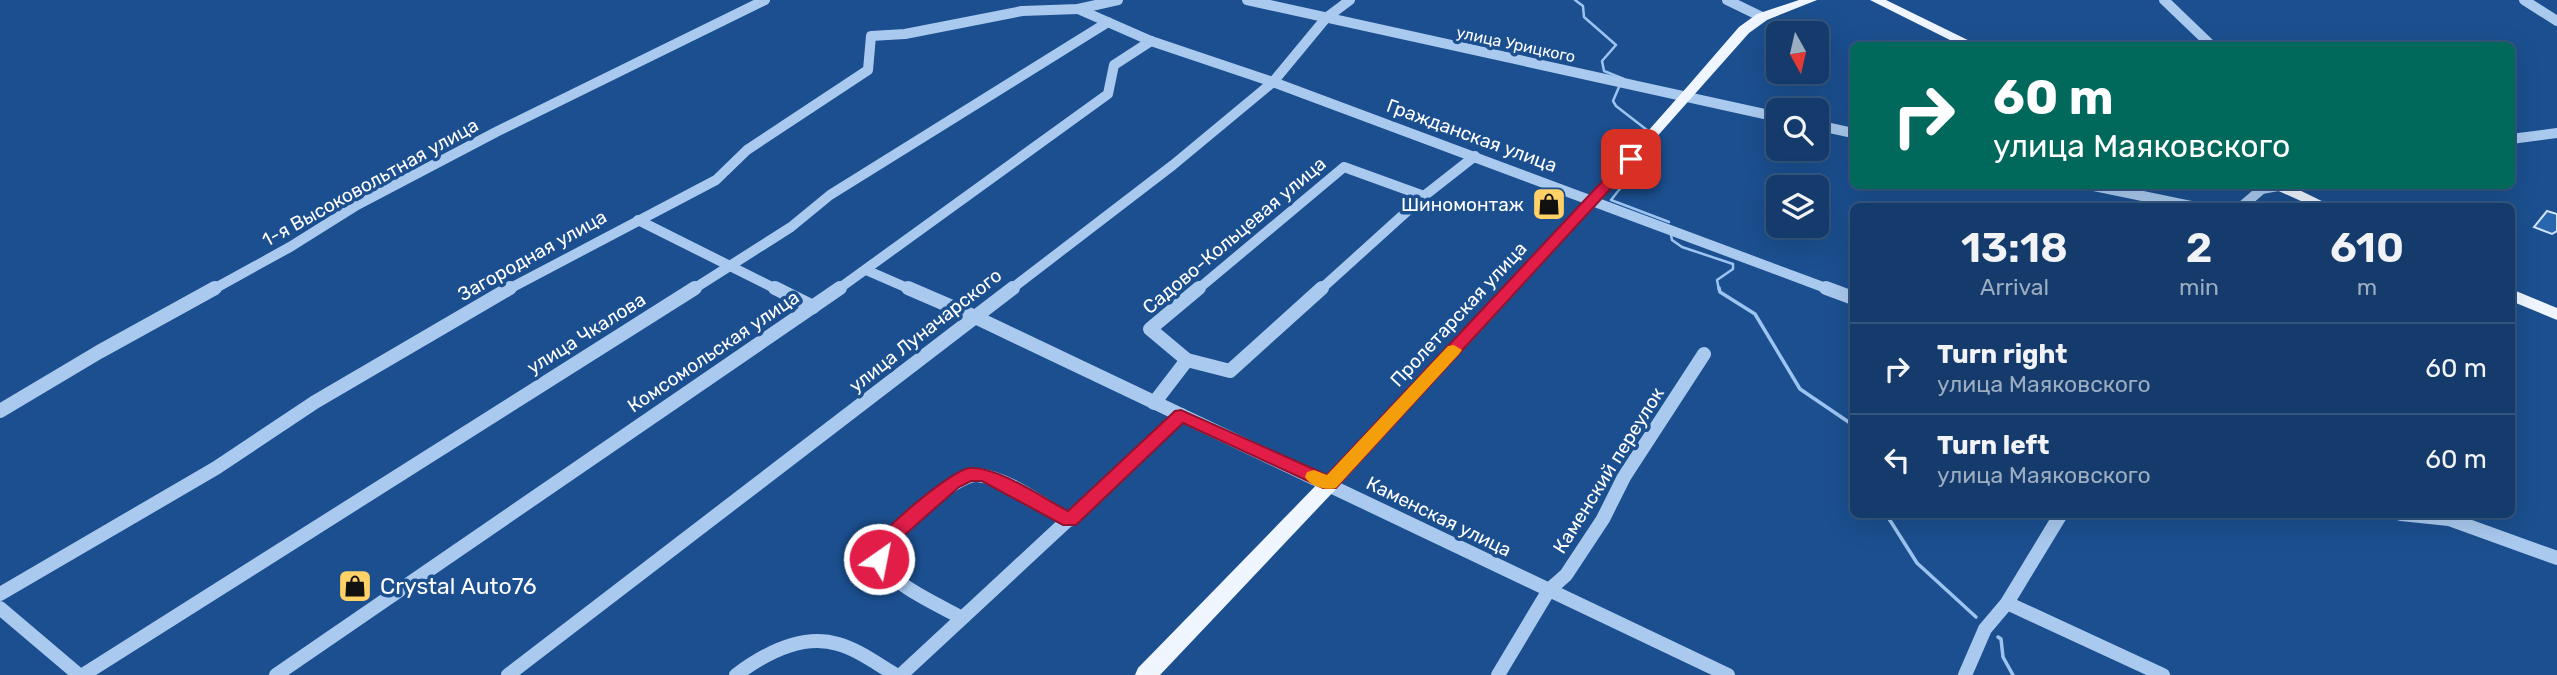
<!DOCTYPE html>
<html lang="en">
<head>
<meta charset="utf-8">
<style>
  body { margin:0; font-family:Rubik,sans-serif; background:#214673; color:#f1f3f6; height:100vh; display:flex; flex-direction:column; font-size:26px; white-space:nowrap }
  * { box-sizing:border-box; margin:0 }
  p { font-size:23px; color:#9dadc1 }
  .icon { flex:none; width:38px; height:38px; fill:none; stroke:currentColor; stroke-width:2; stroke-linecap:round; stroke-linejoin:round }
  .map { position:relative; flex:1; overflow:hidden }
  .sheet { position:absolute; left:1850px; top:203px; width:665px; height:315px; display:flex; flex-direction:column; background:#143b6b; border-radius:10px; box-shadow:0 7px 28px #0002,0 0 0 2px #33557e }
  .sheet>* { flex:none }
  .banner { position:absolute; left:1850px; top:42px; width:665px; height:147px; border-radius:10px; box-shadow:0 7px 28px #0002,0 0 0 2px #33557e; background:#00695c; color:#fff; overflow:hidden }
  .needle { width:46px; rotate:172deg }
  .buttons { position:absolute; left:1766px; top:21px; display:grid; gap:14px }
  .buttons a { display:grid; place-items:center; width:63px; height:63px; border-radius:10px; background:#143b6b; box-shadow:0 7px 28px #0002,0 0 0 2px #33557e; font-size:35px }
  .pin { position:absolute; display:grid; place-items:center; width:60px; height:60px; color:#fff; margin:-30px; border-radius:14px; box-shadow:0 4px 10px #0006 }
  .me { position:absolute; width:77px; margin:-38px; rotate:33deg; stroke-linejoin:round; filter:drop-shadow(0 0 5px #0008) }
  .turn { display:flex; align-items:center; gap:24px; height:147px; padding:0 28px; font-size:32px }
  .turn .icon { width:91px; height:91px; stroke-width:2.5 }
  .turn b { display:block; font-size:49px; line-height:60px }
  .eta { display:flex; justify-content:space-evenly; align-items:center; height:119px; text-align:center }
  .eta b { font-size:42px; font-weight:600; line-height:49px }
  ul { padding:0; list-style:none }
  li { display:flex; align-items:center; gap:21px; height:91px; padding:0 28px; border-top:2px solid #33557e }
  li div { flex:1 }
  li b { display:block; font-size:26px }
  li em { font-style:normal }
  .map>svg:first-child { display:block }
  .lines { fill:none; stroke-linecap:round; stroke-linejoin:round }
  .stream-far1 { stroke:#9cc4f0; stroke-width:2.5 }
  .stream { stroke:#9cc4f0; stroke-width:3.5 }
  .building { fill:#2a66ad; stroke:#cfe3fa; stroke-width:2 }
  .minor-far1 { stroke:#a9c9ee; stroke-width:10 }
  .minor { stroke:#a9c9ee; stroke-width:14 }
  .major { fill:#f0f6ff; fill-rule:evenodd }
  .route { fill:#e11d48; stroke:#92132f; stroke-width:2 }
  .slow { fill:#f59e0b }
  .labels { text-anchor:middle; stroke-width:7; stroke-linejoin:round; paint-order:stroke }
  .far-street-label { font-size:16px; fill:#fff; stroke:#1b4f8f }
  .street-label { font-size:19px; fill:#fff; stroke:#1b4f8f }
  .poi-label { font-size:19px; fill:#fff; stroke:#1b4f8f; text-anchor:end }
  .near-poi-label { font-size:23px; fill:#fff; stroke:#1b4f8f; text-anchor:start }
</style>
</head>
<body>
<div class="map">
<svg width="2557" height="675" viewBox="0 0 2557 675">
  <rect width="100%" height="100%" fill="#1b4f8f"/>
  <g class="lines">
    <g class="stream-far1">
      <polyline points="1575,0 1583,6 1584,17 1616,45 1602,61 1604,71 1624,79"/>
      <polyline points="1619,87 1613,101 1616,106 1647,130"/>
      <polyline points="1657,142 1611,200 1669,222"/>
      <polyline points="1671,235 1672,240 1682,247 1733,264 1733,269 1717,280 1719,290"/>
    </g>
    <g class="stream">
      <polyline points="1719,288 1720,292 1755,314 1800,389 1853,425"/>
      <polyline points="1886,514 1917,563 1976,617"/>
      <polyline points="1998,637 2001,639 2003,657 2013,675"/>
    </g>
  </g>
  <polygon class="building" points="2547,211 2557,214 2557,231 2552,234 2534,227"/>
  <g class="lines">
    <g class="minor-far1">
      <polyline points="1247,0 1778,117"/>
      <polyline points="1727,0 1762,17"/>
      <polyline points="2164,0 2212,46"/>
      <polyline points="2524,0 2557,21"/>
      <polyline points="1078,9 1151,41 1273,82 1831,290"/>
      <polyline points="1816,125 1853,133"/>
      <polyline points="2511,139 2557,133"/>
      <polyline points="2094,186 2191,206"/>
      <polyline points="1424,196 1475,156"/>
      <polyline points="2242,206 2262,189 2278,186"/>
      <polyline points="638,220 778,290"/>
      <polyline points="866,270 912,290"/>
      <polyline points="212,290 290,247 357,205 498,131 765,0"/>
      <polyline points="507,290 716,180 747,150 868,70 871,36 905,34 1022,11 1078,9 1118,0"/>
      <polyline points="692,290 791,227 830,195 1108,22"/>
      <polyline points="837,290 1108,94 1114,65 1151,41"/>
      <polyline points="1010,290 1173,165 1273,82 1326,18 1350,0"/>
      <polyline points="1197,290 1344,167 1424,196"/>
      <polyline points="1320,290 1424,196"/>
    </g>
    <g class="minor">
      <polyline points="775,288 813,307"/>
      <polyline points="908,288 973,316 1728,675"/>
      <polyline points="1199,288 1150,329 1187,360 1230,371 1322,288"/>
      <polyline points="1826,288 1853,298"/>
      <polyline points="1154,403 1187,360"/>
      <polyline points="0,411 99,352 215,288"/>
      <polyline points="2401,514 2449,519 2557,558"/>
      <polyline points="0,594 216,468 315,402 510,288"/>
      <polyline points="2007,603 2163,675"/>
      <polyline points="0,608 79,675"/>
      <path d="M962,618C941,606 887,583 880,559C874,541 957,473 977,475C1009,478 1042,505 1069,520"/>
      <polyline points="83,675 695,288"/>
      <polyline points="276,675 840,288"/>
      <polyline points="508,675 1013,288"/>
      <path d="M736,675C764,654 802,633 838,644C859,650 877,664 896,675"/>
      <polyline points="901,675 1181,415"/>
      <polyline points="1498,675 1549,590 1566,575 1603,519 1624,477 1704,354"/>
      <polyline points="1965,675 1985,629 2007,603 2061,514"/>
    </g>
    <g class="major">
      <path d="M1799,0H1817L1767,20L1749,33L1598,203L1336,489L1160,675H1135L1138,668C1342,459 1549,249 1739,27L1757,14Z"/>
      <polygon points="1870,0 1886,0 1980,46 1962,46"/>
      <polygon points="2272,186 2291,186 2332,206 2312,206 2274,189"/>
      <polygon points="2511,289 2557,308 2557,320 2511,301"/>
    </g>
  </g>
  <path class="route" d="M1631,155L1635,156V162L1336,488H1323L1183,423L1076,525H1063L982,481H971L959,487L891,547L886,564L879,566L872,564C869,559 869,555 871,549C877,533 952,469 970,468C997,466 1043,498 1068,511L1175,411L1181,410L1327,475L1626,156Z"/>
  <path class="slow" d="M1454,345L1462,350L1459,354L1336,488C1326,491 1310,486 1305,477L1307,472L1314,470L1327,475L1448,346Z"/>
  <defs>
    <g id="shop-square" transform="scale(1.75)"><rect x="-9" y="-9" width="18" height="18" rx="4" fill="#ffd166" stroke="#1b4f8f"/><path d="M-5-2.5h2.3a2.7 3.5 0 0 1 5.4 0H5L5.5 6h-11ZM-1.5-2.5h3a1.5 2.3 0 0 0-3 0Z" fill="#111"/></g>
  </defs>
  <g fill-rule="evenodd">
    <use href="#shop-square" x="1549" y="204"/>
    <use href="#shop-square" x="355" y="586"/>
  </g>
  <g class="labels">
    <g class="far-street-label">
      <text transform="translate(1516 44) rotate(12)" y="6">улица Урицкого</text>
    </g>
    <g class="street-label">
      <text transform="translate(1472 135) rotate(20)" y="7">Гражданская улица</text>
      <text transform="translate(370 182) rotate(-29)" y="7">1-я Высоковольтная улица</text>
      <text transform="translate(1234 235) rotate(-40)" y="7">Садово-Кольцевая улица</text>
      <text transform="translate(532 255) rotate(-29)" y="7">Загородная улица</text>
      <text transform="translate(1458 314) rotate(-47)" y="7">Пролетарская улица</text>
      <text transform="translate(925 330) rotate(-38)" y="7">улица Луначарского</text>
      <text transform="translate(586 333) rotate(-32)" y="7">улица Чкалова</text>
      <text transform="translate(713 351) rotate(-34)" y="7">Комсомольская улица</text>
      <text transform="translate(1608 470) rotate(-58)" y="7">Каменский переулок</text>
      <text transform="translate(1439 516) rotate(26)" y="7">Каменская улица</text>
    </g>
    <g class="poi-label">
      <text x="1524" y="211">Шиномонтаж</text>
    </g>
    <g class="near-poi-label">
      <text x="380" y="594">Crystal Auto76</text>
    </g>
  </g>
</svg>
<div class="buttons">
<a><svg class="needle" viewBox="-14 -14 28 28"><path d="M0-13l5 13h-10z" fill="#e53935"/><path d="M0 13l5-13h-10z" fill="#9dadc1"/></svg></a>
<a><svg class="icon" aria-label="search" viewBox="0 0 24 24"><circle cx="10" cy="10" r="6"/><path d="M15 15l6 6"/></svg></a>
<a><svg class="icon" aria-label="layers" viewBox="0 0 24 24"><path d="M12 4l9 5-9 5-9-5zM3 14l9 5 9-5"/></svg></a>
</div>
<div class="pin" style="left:1631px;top:159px;background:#d93025"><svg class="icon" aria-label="arrive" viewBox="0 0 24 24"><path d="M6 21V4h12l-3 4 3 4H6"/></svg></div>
<svg class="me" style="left:879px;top:559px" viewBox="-20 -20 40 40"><circle r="17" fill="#e11d48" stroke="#fff" stroke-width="3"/><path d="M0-11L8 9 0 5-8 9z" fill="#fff"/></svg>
<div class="banner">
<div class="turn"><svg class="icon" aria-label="right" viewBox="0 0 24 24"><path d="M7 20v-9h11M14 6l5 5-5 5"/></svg><div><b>60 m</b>улица Маяковского</div></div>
</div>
<section class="sheet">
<div class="eta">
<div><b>13:18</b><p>Arrival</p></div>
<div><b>2</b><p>min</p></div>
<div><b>610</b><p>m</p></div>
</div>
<ul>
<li><svg class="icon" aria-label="right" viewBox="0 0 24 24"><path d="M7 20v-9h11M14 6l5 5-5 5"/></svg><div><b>Turn right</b><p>улица Маяковского</p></div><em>60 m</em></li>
<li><svg class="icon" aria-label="left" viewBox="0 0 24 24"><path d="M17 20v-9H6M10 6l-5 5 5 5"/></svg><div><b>Turn left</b><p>улица Маяковского</p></div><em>60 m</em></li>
</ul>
</section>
</div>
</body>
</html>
